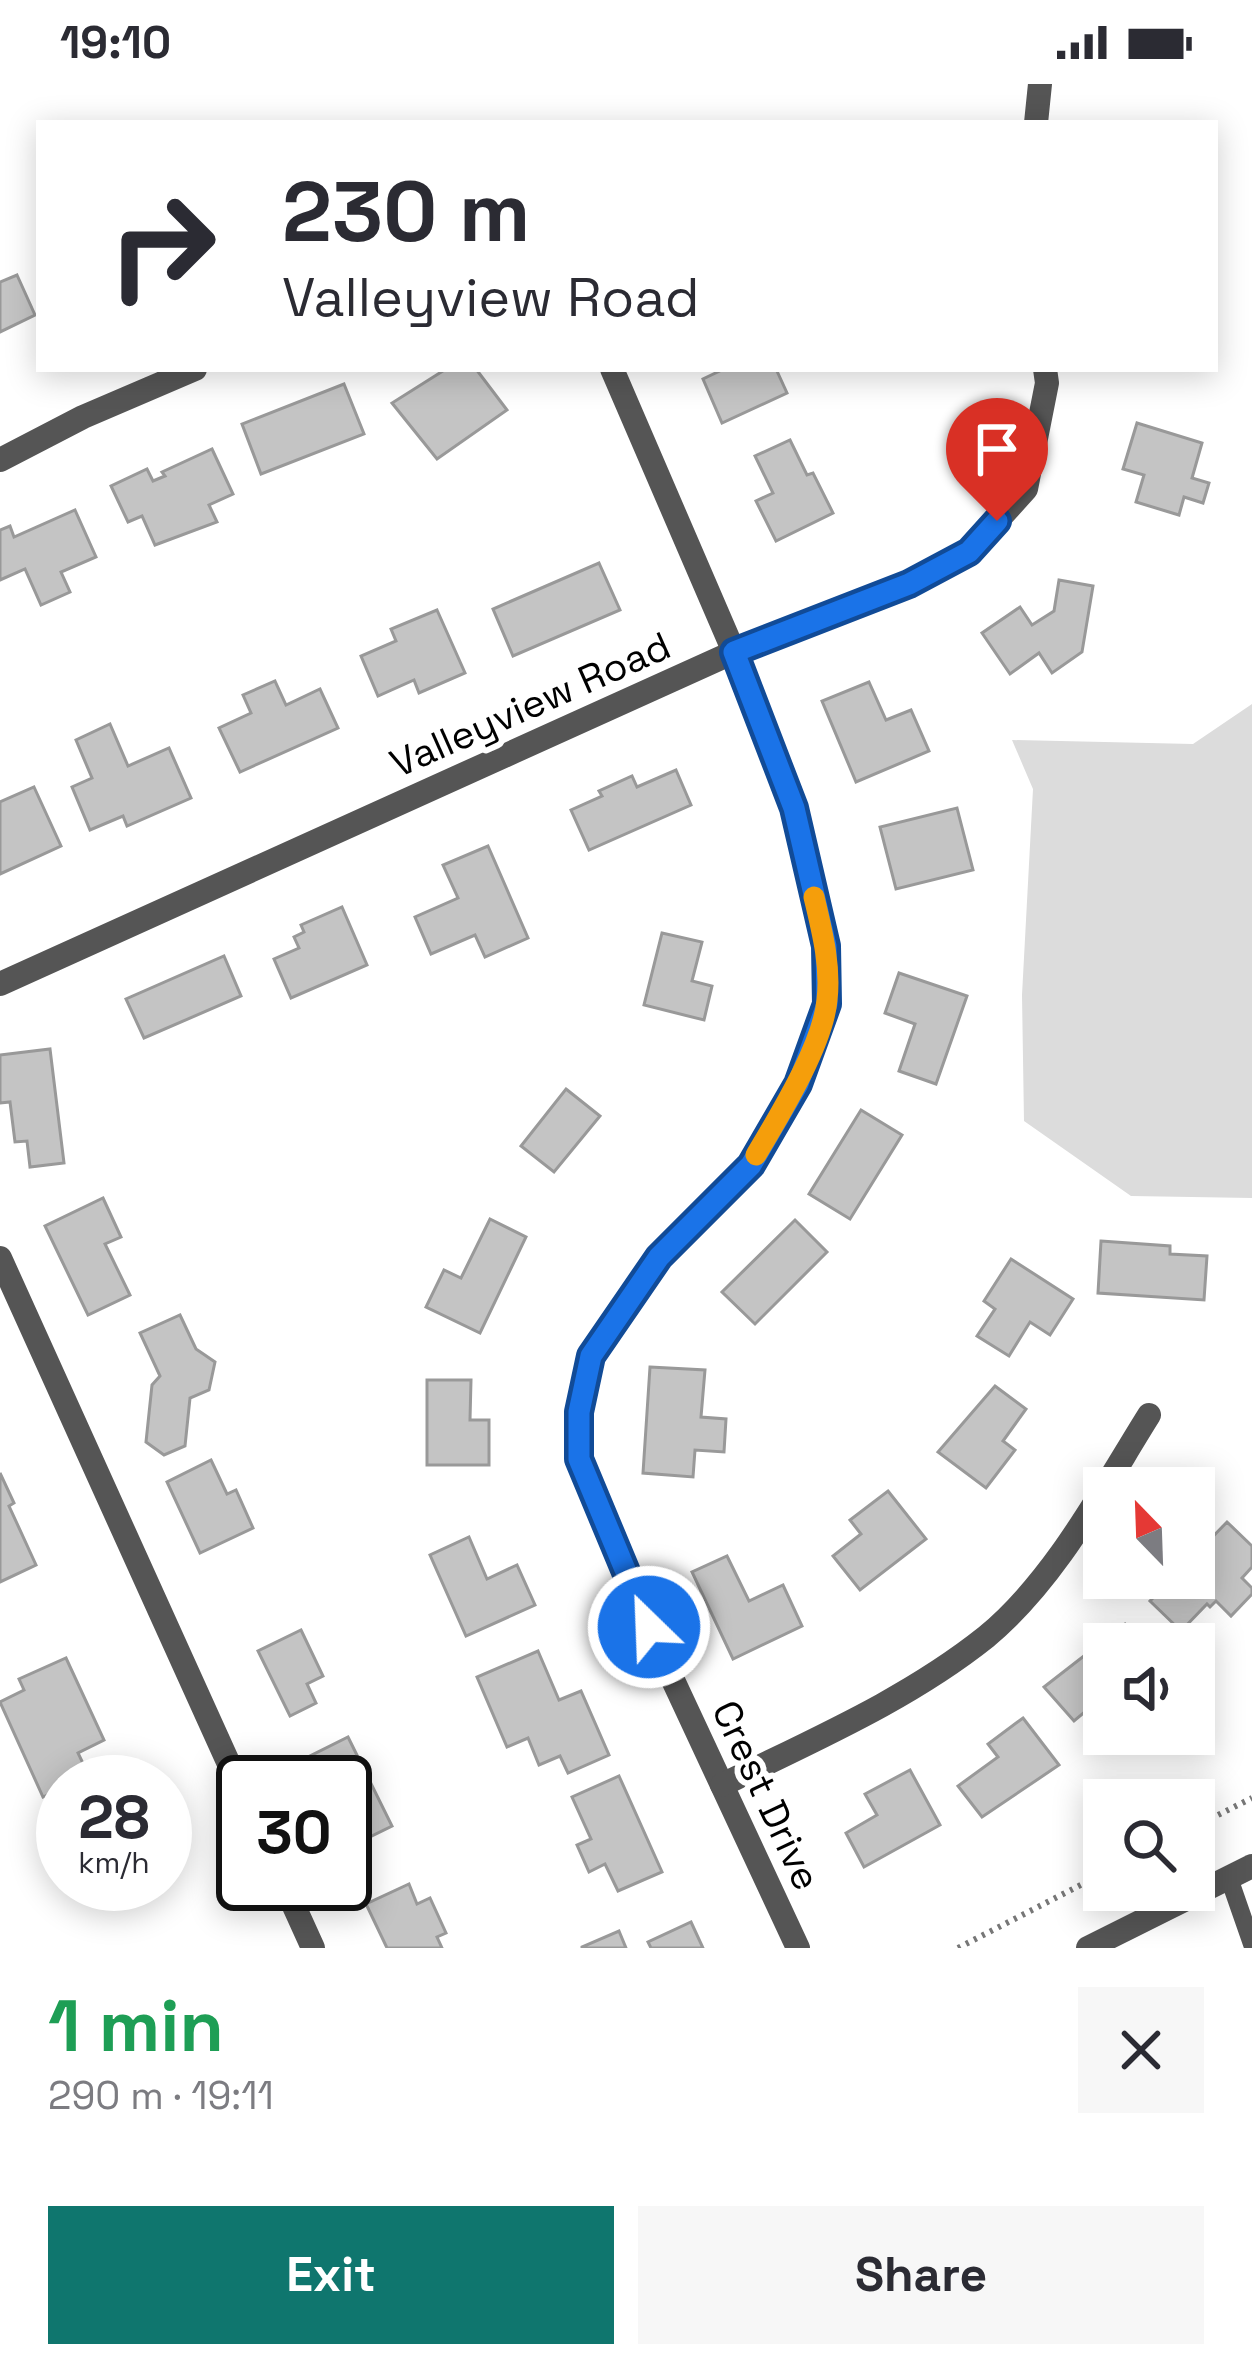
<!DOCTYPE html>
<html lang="en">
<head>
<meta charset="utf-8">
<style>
  body { margin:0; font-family:"Space Grotesk",sans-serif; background:#f7f7f7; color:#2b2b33; height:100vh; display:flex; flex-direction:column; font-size:45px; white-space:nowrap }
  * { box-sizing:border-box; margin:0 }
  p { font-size:39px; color:#7c7c81 }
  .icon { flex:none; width:66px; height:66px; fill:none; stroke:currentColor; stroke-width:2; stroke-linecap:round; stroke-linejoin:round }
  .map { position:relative; height:1864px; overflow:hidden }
  .details { display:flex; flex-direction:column; background:#fff; flex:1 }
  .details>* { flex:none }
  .guide { position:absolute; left:36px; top:36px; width:1182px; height:252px; border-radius:0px; box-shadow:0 6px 30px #0003; background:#fff; color:#2b2b33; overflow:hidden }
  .needle { width:78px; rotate:337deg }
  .tools { position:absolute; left:1083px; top:1383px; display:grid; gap:24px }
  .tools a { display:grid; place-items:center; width:132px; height:132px; border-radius:0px; background:#fff; box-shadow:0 6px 30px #0003; font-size:60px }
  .speed { position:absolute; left:36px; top:1671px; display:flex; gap:24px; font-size:60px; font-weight:700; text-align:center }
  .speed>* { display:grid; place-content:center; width:156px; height:156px; border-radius:50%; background:#fff; box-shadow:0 6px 30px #0003; line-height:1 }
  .speed small { font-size:30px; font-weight:400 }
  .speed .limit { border:6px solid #111; border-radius:18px; background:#fff; color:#111 }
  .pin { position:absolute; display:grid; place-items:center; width:102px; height:102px; color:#fff; margin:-123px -51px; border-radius:50% 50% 50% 0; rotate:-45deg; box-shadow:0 0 12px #0007 }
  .pin .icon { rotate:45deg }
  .me { position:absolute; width:132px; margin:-66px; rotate:336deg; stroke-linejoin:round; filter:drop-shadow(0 0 9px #0008) }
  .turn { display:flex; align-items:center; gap:42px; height:252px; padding:0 48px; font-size:54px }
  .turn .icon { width:156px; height:156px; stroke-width:2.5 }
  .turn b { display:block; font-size:84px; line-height:102px }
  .round { display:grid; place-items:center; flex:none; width:126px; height:126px; border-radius:0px; background:#f7f7f7 }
  .head { display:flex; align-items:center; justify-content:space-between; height:204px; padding:0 48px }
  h1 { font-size:72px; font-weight:700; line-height:90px; color:#1e9e55 }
  .action { display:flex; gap:24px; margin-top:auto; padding:24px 48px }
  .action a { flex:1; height:138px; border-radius:0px; background:#0f766e; color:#fff; font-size:48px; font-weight:700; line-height:138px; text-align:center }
  .action a+a { background:#f7f7f7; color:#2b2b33 }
  .status { display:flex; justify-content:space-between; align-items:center; height:84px; padding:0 60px; background:#fff; direction:ltr }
  .status svg { height:33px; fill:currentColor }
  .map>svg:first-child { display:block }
  .green { fill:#dcdcdc }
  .building { fill:#c4c4c4; stroke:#999; stroke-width:3 }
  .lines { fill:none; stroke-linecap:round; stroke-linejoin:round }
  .path { stroke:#777; stroke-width:6; stroke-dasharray:3 6; stroke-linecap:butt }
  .service { stroke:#555; stroke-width:18 }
  .minor { stroke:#555; stroke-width:24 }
  .tertiary { stroke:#555; stroke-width:24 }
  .route-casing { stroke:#114b97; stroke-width:30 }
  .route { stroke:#1a73e8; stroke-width:21 }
  .slow { stroke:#f59e0b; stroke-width:21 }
  .labels { text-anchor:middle; stroke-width:12; stroke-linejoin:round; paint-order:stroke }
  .street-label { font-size:39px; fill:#000; stroke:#fff }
</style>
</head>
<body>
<div class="status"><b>19:10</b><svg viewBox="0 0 49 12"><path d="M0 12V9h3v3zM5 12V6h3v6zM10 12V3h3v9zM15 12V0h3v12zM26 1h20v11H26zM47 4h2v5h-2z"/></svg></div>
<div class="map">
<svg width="1252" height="1864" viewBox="0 0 1252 1864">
  <rect width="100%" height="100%" fill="#fff"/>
  <polygon class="green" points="1252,620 1252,1114 1131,1112 1024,1037 1022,911 1033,705 1012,656 1193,660"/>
  <g class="building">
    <polygon points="17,191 35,231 0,248 0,198"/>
    <polygon points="446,285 476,285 507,326 437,375 392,319"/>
    <polygon points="724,285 776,285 787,309 722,339 703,295"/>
    <polygon points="344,300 364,350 261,390 242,340"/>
    <polygon points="1137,339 1202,359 1192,394 1209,399 1203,419 1184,413 1179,431 1136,418 1144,391 1123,385"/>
    <polygon points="790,356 807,391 813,389 833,429 776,457 756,417 773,409 755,372"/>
    <polygon points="212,365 233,410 209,421 217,438 155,461 142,432 128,438 111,402 147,385 153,397 165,392 162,388"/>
    <polygon points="75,426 96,473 61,488 70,508 41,521 25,485 0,496 0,446 10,442 14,453"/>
    <polygon points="599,479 620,526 513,572 493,525"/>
    <polygon points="1059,496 1093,502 1082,568 1052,589 1039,569 1010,590 982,549 1020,523 1032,541 1054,527"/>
    <polygon points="437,526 465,589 419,609 414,596 378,612 361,572 396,557 391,545"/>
    <polygon points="275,597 286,621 320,605 338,644 240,688 219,644 251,629 243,611"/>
    <polygon points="869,598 886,636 911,626 929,667 856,698 822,617"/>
    <polygon points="110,640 128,682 169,664 191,714 127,742 123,732 90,746 72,703 92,694 76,656"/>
    <polygon points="676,686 691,721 589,766 571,726 602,712 599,707 632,692 637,703"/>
    <polygon points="34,703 61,762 0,790 0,718"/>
    <polygon points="957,724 973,786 896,805 880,743"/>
    <polygon points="488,762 528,854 485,873 475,851 431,870 415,833 458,814 443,781"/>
    <polygon points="342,823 367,881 291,914 274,875 299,864 294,853 304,848 301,841"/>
    <polygon points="662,849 702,858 692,897 712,902 704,936 644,921"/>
    <polygon points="224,872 241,912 144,954 126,915"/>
    <polygon points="899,889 967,912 936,1000 899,987 915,940 885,929"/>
    <polygon points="50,965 64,1079 30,1083 27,1057 15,1058 10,1018 0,1019 0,971"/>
    <polygon points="566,1005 600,1032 554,1088 521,1062"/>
    <polygon points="861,1026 902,1051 850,1135 809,1110"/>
    <polygon points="103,1114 121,1153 105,1160 130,1211 88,1231 45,1142"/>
    <polygon points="490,1135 526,1153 480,1249 426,1223 444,1186 461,1194"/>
    <polygon points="795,1136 827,1168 755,1240 722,1208"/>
    <polygon points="1101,1157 1170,1162 1170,1170 1207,1172 1204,1216 1098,1209"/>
    <polygon points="1011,1175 1073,1215 1050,1251 1030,1238 1009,1272 977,1252 995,1225 984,1217"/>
    <polygon points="180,1231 196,1265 215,1278 209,1306 190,1314 185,1362 164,1371 146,1358 152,1301 160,1292 140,1249"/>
    <polygon points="650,1283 705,1286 701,1333 726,1335 724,1368 695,1366 693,1393 643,1389"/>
    <polygon points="427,1296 471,1296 470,1336 489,1336 489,1381 427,1381"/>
    <polygon points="995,1302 1026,1325 1003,1357 1015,1366 986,1404 938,1368"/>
    <polygon points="211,1376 227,1410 236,1406 253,1444 200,1469 167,1398"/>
    <polygon points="0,1389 14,1419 9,1422 36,1481 0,1498"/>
    <polygon points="888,1407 926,1455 860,1506 833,1472 861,1450 850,1436"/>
    <polygon points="1227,1438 1252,1462 1252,1483 1242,1494 1252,1504 1252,1510 1231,1532 1216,1517 1210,1523 1207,1520 1181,1547 1150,1517 1173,1494 1194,1494 1194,1472"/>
    <polygon points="469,1453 487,1495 517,1481 535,1521 466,1552 430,1471"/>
    <polygon points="727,1472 749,1517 783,1501 802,1542 733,1575 692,1488"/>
    <polygon points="1125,1540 1142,1560 1104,1560 1104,1612 1074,1637 1044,1603"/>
    <polygon points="301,1546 323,1592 307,1600 316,1619 290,1632 258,1567"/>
    <polygon points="538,1567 559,1616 581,1607 609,1671 568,1689 560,1672 539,1681 528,1654 507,1663 477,1593"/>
    <polygon points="66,1574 104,1656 78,1669 89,1692 76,1698 63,1698 63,1704 43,1713 0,1618 24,1606 19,1595"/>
    <polygon points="1023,1634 1059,1681 982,1733 958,1702 998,1673 988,1660"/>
    <polygon points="348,1653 392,1742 345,1765 345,1698 317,1698 306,1674"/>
    <polygon points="910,1686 940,1741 864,1783 846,1749 877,1731 865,1710"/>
    <polygon points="619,1692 662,1788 618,1807 605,1780 589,1788 577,1761 591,1755 572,1713"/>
    <polygon points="409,1800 417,1820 430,1814 446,1849 437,1853 442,1864 387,1864 366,1820"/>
    <polygon points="691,1838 703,1864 651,1864 648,1858"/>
    <polygon points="619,1847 626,1864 582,1864 582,1863"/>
  </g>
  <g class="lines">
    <g class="path">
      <polyline points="1194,1743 1252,1714"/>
      <polyline points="958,1864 1104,1789"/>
    </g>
    <polyline class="service" points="1229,1794 1252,1860"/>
    <g class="minor">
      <polyline points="1036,39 1040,0"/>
      <polyline points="612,285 734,568 794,724 826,862 827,919 798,999 750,1081 659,1173 591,1272 579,1328 579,1375 630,1504 798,1864"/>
      <polyline points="0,376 83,333 195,285"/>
      <polyline points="0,900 734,568 909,500 969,468 1026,405 1047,299 1045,285"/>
      <polyline points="0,1174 243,1711"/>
      <path d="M722,1701C813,1656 907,1616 986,1553C1055,1496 1102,1406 1149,1331"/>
      <polyline points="284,1800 313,1864"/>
    </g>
    <polyline class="tertiary" points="1088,1864 1252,1782"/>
  </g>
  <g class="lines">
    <g class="route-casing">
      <polyline id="route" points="649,1543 579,1375 579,1328 591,1272 659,1173 751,1081 798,1000 827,920 826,862 794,724 734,568 909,500 969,468 997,437"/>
    </g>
    <use href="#route" class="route"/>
    <path class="slow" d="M756,1071C779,1032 823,961 827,916C831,881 822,847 814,813"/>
  </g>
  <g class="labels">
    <g class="street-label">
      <text transform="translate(530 620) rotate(-24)" y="14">Valleyview Road</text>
      <text transform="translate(767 1711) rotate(65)" y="14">Crest Drive</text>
    </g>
  </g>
</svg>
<div class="tools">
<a><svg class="needle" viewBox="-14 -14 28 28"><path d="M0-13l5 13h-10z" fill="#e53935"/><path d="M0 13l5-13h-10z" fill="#7c7c81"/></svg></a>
<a><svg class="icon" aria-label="sound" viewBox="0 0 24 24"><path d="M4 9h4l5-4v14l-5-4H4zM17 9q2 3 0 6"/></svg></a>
<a><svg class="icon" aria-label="search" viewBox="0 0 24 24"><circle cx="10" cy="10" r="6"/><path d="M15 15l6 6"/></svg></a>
</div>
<div class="speed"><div>28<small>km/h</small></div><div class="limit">30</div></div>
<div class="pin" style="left:997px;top:437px;background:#d93025"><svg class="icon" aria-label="arrive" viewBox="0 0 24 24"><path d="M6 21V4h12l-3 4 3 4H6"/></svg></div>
<svg class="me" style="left:649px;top:1543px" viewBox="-20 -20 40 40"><circle r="17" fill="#1a73e8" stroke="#fff" stroke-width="3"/><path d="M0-11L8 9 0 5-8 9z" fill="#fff"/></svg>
<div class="guide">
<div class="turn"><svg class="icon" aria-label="right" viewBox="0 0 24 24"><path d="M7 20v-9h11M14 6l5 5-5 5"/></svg><div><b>230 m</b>Valleyview Road</div></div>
</div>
</div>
<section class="details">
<div class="head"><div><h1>1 min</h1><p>290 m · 19:11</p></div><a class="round"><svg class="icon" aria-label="close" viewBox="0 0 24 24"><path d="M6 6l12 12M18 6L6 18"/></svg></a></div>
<div class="action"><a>Exit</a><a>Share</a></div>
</section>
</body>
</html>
